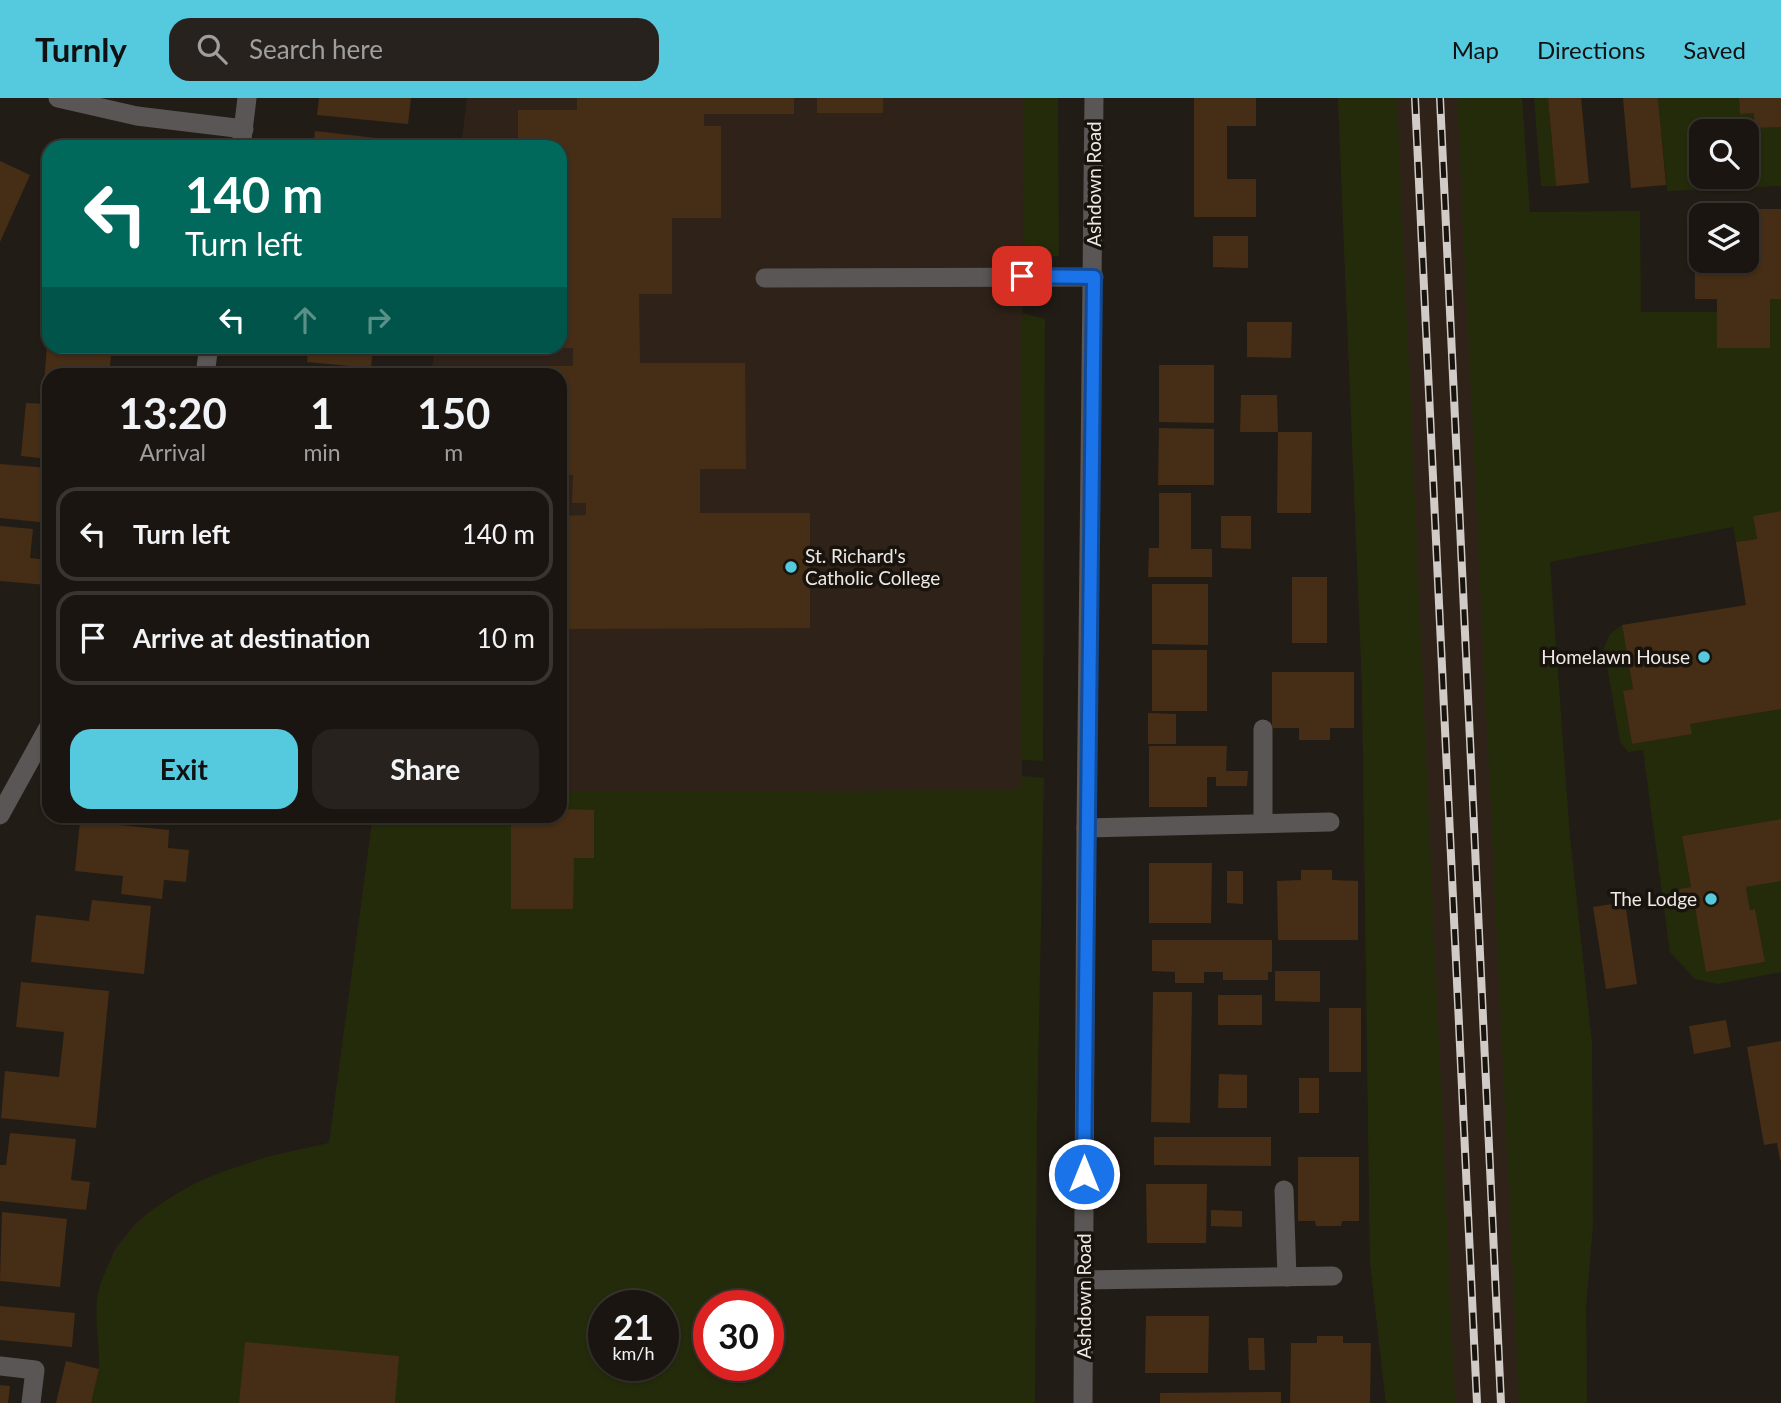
<!DOCTYPE html>
<html lang="en">
<head>
<meta charset="utf-8">
<style>
  body { margin:0; font-family:Lato,sans-serif; background:#27221e; color:#f1f3f6; height:100vh; display:flex; flex-direction:column; font-size:26px; white-space:nowrap }
  * { box-sizing:border-box; margin:0 }
  p { font-size:23px; color:#9f9f9f }
  .icon { flex:none; width:38px; height:38px; fill:none; stroke:currentColor; stroke-width:2; stroke-linecap:round; stroke-linejoin:round }
  .map { position:relative; flex:1; overflow:hidden }
  .details { position:absolute; left:42px; top:270px; width:525px; height:455px; display:flex; flex-direction:column; background:#1a1510; border-radius:21px; box-shadow:0 2px 5px #0004,0 0 0 2px #383430 }
  .details>* { flex:none }
  .top-card { position:absolute; left:42px; top:42px; width:525px; height:214px; border-radius:21px; box-shadow:0 2px 5px #0004,0 0 0 2px #383430; background:#00695c; color:#fff; overflow:hidden }
  .tools { position:absolute; left:1689px; top:21px; display:grid; gap:14px }
  .tools a { display:grid; place-items:center; width:70px; height:70px; border-radius:14px; background:#1a1510; box-shadow:0 2px 5px #0004,0 0 0 2px #383430; font-size:35px }
  .speed { position:absolute; left:588px; top:1192px; display:flex; gap:14px; font-size:35px; font-weight:700; text-align:center }
  .speed>* { display:grid; place-content:center; width:91px; height:91px; border-radius:50%; background:#1a1510; box-shadow:0 2px 5px #0004,0 0 0 2px #383430; line-height:1 }
  .speed small { font-size:18px; font-weight:400 }
  .speed .limit { border:10px solid #d22; background:#fff; color:#111 }
  .pin { position:absolute; display:grid; place-items:center; width:60px; height:60px; color:#fff; margin:-30px; border-radius:14px; box-shadow:0 4px 10px #0006 }
  .me { position:absolute; width:77px; margin:-38px; rotate:0deg; stroke-linejoin:round; filter:drop-shadow(0 0 5px #0008) }
  .turn { display:flex; align-items:center; gap:24px; height:147px; padding:0 28px; font-size:32px }
  .turn .icon { width:91px; height:91px; stroke-width:2.5 }
  .turn b { display:block; font-size:49px; line-height:60px }
  .lanes { display:flex; align-items:center; height:66px; padding:0 28px; background:#0003; justify-content:center; gap:35px; direction:ltr }
  .lanes .off { opacity:.35 }
  .eta { display:flex; justify-content:space-evenly; align-items:center; height:119px; text-align:center }
  .eta b { font-size:42px; font-weight:700; line-height:49px }
  .button { display:flex; gap:14px; margin-top:auto; padding:14px 28px }
  .button a { flex:1; height:80px; border-radius:21px; background:#55cadf; color:#111; font-size:28px; font-weight:700; line-height:80px; text-align:center }
  .button a+a { background:#27221e; color:#f1f3f6 }
  ul { padding:0; list-style:none }
  li { display:flex; align-items:center; gap:21px; height:94px; margin:0 14px 10px; padding:0 14px; border:4px solid #383430; border-radius:21px }
  li div { flex:1 }
  li b { display:block; font-size:26px }
  li em { font-style:normal }
  header { display:flex; align-items:center; gap:42px; box-sizing:border-box; height:98px; padding:0 35px; background:#55cadf; color:#111 }
  header strong { font-size:33px }
  nav { display:flex; gap:38px; margin-inline-start:auto; font-size:24px }
  .search { width:490px; height:63px; background:#27221e; display:flex; align-items:center; gap:18px; box-sizing:border-box; padding:0 24px; border-radius:21px; color:#9f9f9f; font-size:26px }
  .map>svg:first-child { display:block }
  .built { fill:#2f2319; fill-rule:evenodd }
  .green { fill:#242b0b; fill-rule:evenodd }
  .building { fill:#462d15; fill-rule:evenodd }
  .lines { fill:none; stroke-linecap:round; stroke-linejoin:round }
  .service { stroke:#5b5656; stroke-width:19 }
  .minor { stroke:#5b5656; stroke-width:19 }
  .rail-casing { stroke:#d0cbc6; stroke-width:8 }
  .rail { stroke:#19130d; stroke-width:5; stroke-dasharray:16; stroke-linecap:butt }
  .route-casing { stroke:#114b97; stroke-width:18 }
  .route { stroke:#1a73e8; stroke-width:12 }
  .poi-dot { fill:#55cadf; stroke:#19130d; stroke-width:2.5 }
  .labels { text-anchor:middle; stroke-width:7; stroke-linejoin:round; paint-order:stroke }
  .street-label { font-size:19px; fill:#eee9e5; stroke:#19130d }
  .poi-label { font-size:19px; fill:#eee9e5; stroke:#19130d; text-anchor:end }
</style>
</head>
<body>
<header>
<strong>Turnly</strong>
<div class="search"><svg class="icon" aria-label="search" viewBox="0 0 24 24"><circle cx="10" cy="10" r="6"/><path d="M15 15l6 6"/></svg>Search here</div>
<nav><a>Map</a><a>Directions</a><a>Saved</a></nav>
</header>
<div class="map">
<svg width="1781" height="1305" viewBox="0 0 1781 1305">
  <rect width="100%" height="100%" fill="#221c16"/>
  <g class="built">
    <path d="M467,0H1023L1022,692L1035,1305H91L99,1270V1190L115,1151L136,1125L153,1111L197,1084L266,1059L329,1045L373,718H560V276H431L435,249L560,248V49H461ZM604,1208H663V1267H604ZM709,1208H768V1267H709Z"/>
    <polygon points="1338,0 1522,0 1553,530 1570,740 1592,946 1593,1124 1586,1208 1587,1305 1386,1305 1370,1164 1362,587"/>
  </g>
  <g class="green">
    <polygon points="1023,0 1058,0 1059,158 1023,160"/>
    <polygon points="1338,0 1397,0 1455,1305 1386,1305 1370,1164 1362,587"/>
    <polygon points="1457,0 1522,0 1530,114 1640,113 1641,214 1717,214 1718,250 1770,250 1770,201 1781,201 1781,413 1753,418 1757,441 1736,444 1733,429 1550,464 1570,740 1592,946 1593,1124 1586,1208 1587,1305 1519,1305"/>
    <polygon points="1534,0 1548,0 1556,88 1541,88"/>
    <path d="M1658,0H1739L1740,15H1754V29H1781V88L1667,93ZM1701,33H1746V79H1701Z"/>
    <polygon points="1022,215 1045,221 1043,663 1021,662"/>
    <polygon points="1622,527 1633,591 1623,593 1632,646 1691,636 1690,626 1781,611 1781,721 1682,738 1691,789 1674,793 1677,812 1695,809 1707,874 1765,864 1755,811 1750,812 1746,789 1781,783 1781,874 1718,886 1695,881 1670,854 1643,652 1628,654 1620,643 1604,550 1610,536"/>
    <path d="M1022,678L1044,680L1037,1023L1035,1305H91C93,1293 98,1280 99,1268C100,1243 92,1213 100,1188C131,1090 241,1064 329,1045L373,718H560V694L1021,692ZM604,1208H663V1267H604ZM709,1208H768V1267H709Z"/>
  </g>
  <g class="building">
    <polygon points="319,0 411,0 408,26 317,17"/>
    <polygon points="577,0 794,0 794,16 704,16 704,28 721,28 721,120 672,120 672,196 639,196 640,265 745,265 746,371 700,371 700,415 810,415 810,530 560,531 560,418 586,417 586,405 572,405 573,377 560,377 560,276 519,276 519,268 573,268 573,250 560,250 560,49 518,49 518,12 577,12"/>
    <rect x="817" y="0" width="66" height="15"/>
    <polygon points="1194,0 1256,0 1256,28 1227,28 1227,81 1256,81 1256,119 1194,119"/>
    <polygon points="1548,0 1581,0 1589,85 1556,88"/>
    <polygon points="1623,0 1658,0 1666,87 1631,90"/>
    <polygon points="1739,0 1781,0 1781,29 1754,30 1754,15 1740,16"/>
    <polygon points="315,33 420,45 420,49 313,49"/>
    <polygon points="0,63 30,77 0,144"/>
    <path d="M1694,111H1781V201H1770V250H1717V201H1695ZM1701,117H1746V163H1701Z"/>
    <polygon points="1213,138 1248,138 1248,170 1213,169"/>
    <polygon points="1247,224 1292,224 1291,260 1247,259"/>
    <polygon points="47,248 112,248 110,268 130,270 130,276 49,276 49,297 43,296"/>
    <polygon points="309,248 373,248 371,270 307,264"/>
    <polygon points="1159,267 1214,267 1214,325 1159,324"/>
    <polygon points="1241,297 1277,297 1278,334 1240,334"/>
    <polygon points="26,305 49,306 49,361 21,358"/>
    <polygon points="1159,330 1214,331 1214,387 1158,387"/>
    <polygon points="1278,334 1312,334 1311,415 1277,415"/>
    <polygon points="0,366 49,370 49,425 0,420"/>
    <polygon points="1159,395 1191,395 1191,451 1212,451 1212,479 1148,479 1149,450 1159,450"/>
    <polygon points="1781,413 1781,611 1690,626 1692,636 1632,646 1623,593 1633,591 1622,527 1746,507 1736,444 1757,441 1753,418"/>
    <polygon points="1221,418 1251,418 1251,451 1221,450"/>
    <polygon points="0,428 33,431 30,460 49,462 47,487 0,483"/>
    <rect x="1292" y="479" width="35" height="66"/>
    <polygon points="1152,486 1208,486 1208,547 1152,546"/>
    <rect x="1152" y="552" width="55" height="61"/>
    <polygon points="1272,574 1354,574 1354,630 1330,630 1330,642 1299,642 1299,630 1272,630"/>
    <polygon points="1148,615 1176,616 1176,646 1148,646"/>
    <polygon points="1149,648 1227,648 1226,673 1248,673 1247,688 1216,688 1216,679 1207,679 1207,709 1149,709"/>
    <polygon points="560,711 594,712 594,760 574,760 573,811 511,811 511,718 560,718"/>
    <polygon points="195,718 226,718 226,722 195,719"/>
    <polygon points="1781,721 1781,783 1746,789 1750,812 1755,811 1765,864 1706,874 1695,809 1677,812 1674,792 1691,789 1682,738"/>
    <polygon points="80,723 169,732 168,750 189,752 186,784 164,782 162,801 121,796 123,778 75,773"/>
    <polygon points="1149,765 1212,765 1211,825 1149,825"/>
    <polygon points="1301,772 1332,772 1332,782 1358,783 1358,842 1278,842 1277,783 1301,782"/>
    <polygon points="1227,773 1243,773 1243,806 1227,805"/>
    <polygon points="92,802 151,808 144,876 31,864 36,817 89,823"/>
    <polygon points="1625,804 1637,886 1606,891 1593,809"/>
    <polygon points="1152,842 1272,842 1272,874 1268,874 1268,882 1223,882 1223,874 1204,874 1204,885 1175,885 1175,874 1152,873"/>
    <polygon points="1275,873 1320,873 1320,904 1275,903"/>
    <polygon points="21,884 109,893 96,1030 1,1020 5,973 59,979 64,934 16,929"/>
    <polygon points="1153,894 1192,894 1190,1025 1151,1024"/>
    <rect x="1218" y="897" width="44" height="30"/>
    <rect x="1329" y="910" width="32" height="64"/>
    <polygon points="1726,922 1731,949 1694,956 1689,928"/>
    <polygon points="1781,943 1781,1062 1780,1062 1777,1045 1764,1047 1747,949"/>
    <polygon points="1219,976 1247,977 1247,1010 1218,1010"/>
    <rect x="1299" y="980" width="20" height="35"/>
    <polygon points="10,1035 76,1041 71,1082 90,1084 86,1112 0,1103 0,1067 6,1067"/>
    <polygon points="1154,1039 1271,1039 1271,1068 1154,1067"/>
    <polygon points="1298,1059 1359,1059 1359,1123 1342,1123 1341,1128 1316,1128 1315,1123 1298,1123"/>
    <polygon points="1146,1086 1207,1086 1206,1145 1147,1145"/>
    <polygon points="1211,1112 1242,1113 1242,1129 1211,1128"/>
    <polygon points="2,1114 67,1121 60,1189 0,1183"/>
    <polygon points="0,1208 75,1215 72,1249 0,1242"/>
    <polygon points="1146,1218 1209,1218 1208,1275 1145,1275"/>
    <polygon points="1317,1238 1343,1238 1343,1245 1371,1245 1370,1305 1290,1305 1291,1245 1317,1245"/>
    <polygon points="1248,1240 1264,1240 1265,1272 1249,1272"/>
    <polygon points="245,1244 399,1258 395,1305 239,1305"/>
    <polygon points="66,1263 99,1271 91,1305 56,1305"/>
    <polygon points="0,1287 10,1288 8,1305 0,1305"/>
    <polygon points="1281,1294 1281,1305 1160,1305 1160,1295"/>
  </g>
  <g class="lines">
    <g class="service">
      <polyline points="765,180 1094,179"/>
      <polyline points="1263,631 1263,725"/>
      <polyline points="1086,730 1330,724"/>
      <polyline points="1284,1092 1287,1179"/>
      <polyline points="1084,1182 1333,1178"/>
      <polyline points="0,1268 35,1272 31,1305"/>
    </g>
    <g class="minor">
      <polyline points="58,0 137,18 244,31"/>
      <polyline points="241,49 247,0"/>
      <polyline points="205,276 209,248"/>
      <polyline points="0,717 49,628"/>
      <polyline points="1083,1305 1086,730 1094,0"/>
    </g>
    <g class="rail-casing">
      <g id="rail">
        <polyline points="1415,0 1477,1305"/>
        <polyline points="1440,0 1501,1305"/>
      </g>
    </g>
    <use href="#rail" class="rail"/>
  </g>
  <g class="lines">
    <g class="route-casing">
      <polyline id="route" points="1022,178 1094,179 1084,1076"/>
    </g>
    <use href="#route" class="route"/>
  </g>
  <g class="poi-dot">
    <circle cx="791" cy="469" r="7"/>
    <circle cx="1704" cy="559" r="7"/>
    <circle cx="1711" cy="801" r="7"/>
  </g>
  <g class="labels">
    <g class="street-label">
      <text transform="translate(1094 86) rotate(-90)" y="7">Ashdown Road</text>
      <text transform="translate(1084 1198) rotate(-90)" y="7">Ashdown Road</text>
    </g>
    <g class="poi-label">
      <text x="805" y="465" text-anchor="start">St. Richard's<tspan x="805" dy="22">Catholic College</tspan></text>
      <text x="1690" y="566">Homelawn House</text>
      <text x="1697" y="808">The Lodge</text>
    </g>
  </g>
</svg>
<div class="tools">
<a><svg class="icon" aria-label="search" viewBox="0 0 24 24"><circle cx="10" cy="10" r="6"/><path d="M15 15l6 6"/></svg></a>
<a><svg class="icon" aria-label="layers" viewBox="0 0 24 24"><path d="M12 4l9 5-9 5-9-5zM3 14l9 5 9-5"/></svg></a>
</div>
<div class="speed"><div>21<small>km/h</small></div><div class="limit">30</div></div>
<div class="pin" style="left:1022px;top:178px;background:#d93025"><svg class="icon" aria-label="arrive" viewBox="0 0 24 24"><path d="M6 21V4h12l-3 4 3 4H6"/></svg></div>
<svg class="me" style="left:1084px;top:1076px" viewBox="-20 -20 40 40"><circle r="17" fill="#1a73e8" stroke="#fff" stroke-width="3"/><path d="M0-11L8 9 0 5-8 9z" fill="#fff"/></svg>
<div class="top-card">
<div class="turn"><svg class="icon" aria-label="left" viewBox="0 0 24 24"><path d="M17 20v-9H6M10 6l-5 5 5 5"/></svg><div><b>140 m</b>Turn left</div></div>
<div class="lanes"><svg class="icon" aria-label="left" viewBox="0 0 24 24"><path d="M17 20v-9H6M10 6l-5 5 5 5"/></svg><svg class="icon off" aria-label="ahead" viewBox="0 0 24 24"><path d="M12 20V5M6 11l6-6 6 6"/></svg><svg class="icon off" aria-label="right" viewBox="0 0 24 24"><path d="M7 20v-9h11M14 6l5 5-5 5"/></svg></div>
</div>
<section class="details">
<div class="eta">
<div><b>13:20</b><p>Arrival</p></div>
<div><b>1</b><p>min</p></div>
<div><b>150</b><p>m</p></div>
</div>
<ul>
<li><svg class="icon" aria-label="left" viewBox="0 0 24 24"><path d="M17 20v-9H6M10 6l-5 5 5 5"/></svg><div><b>Turn left</b></div><em>140 m</em></li>
<li><svg class="icon" aria-label="arrive" viewBox="0 0 24 24"><path d="M6 21V4h12l-3 4 3 4H6"/></svg><div><b>Arrive at destination</b></div><em>10 m</em></li>
</ul>
<div class="button"><a>Exit</a><a>Share</a></div>
</section>
</div>
</body>
</html>
